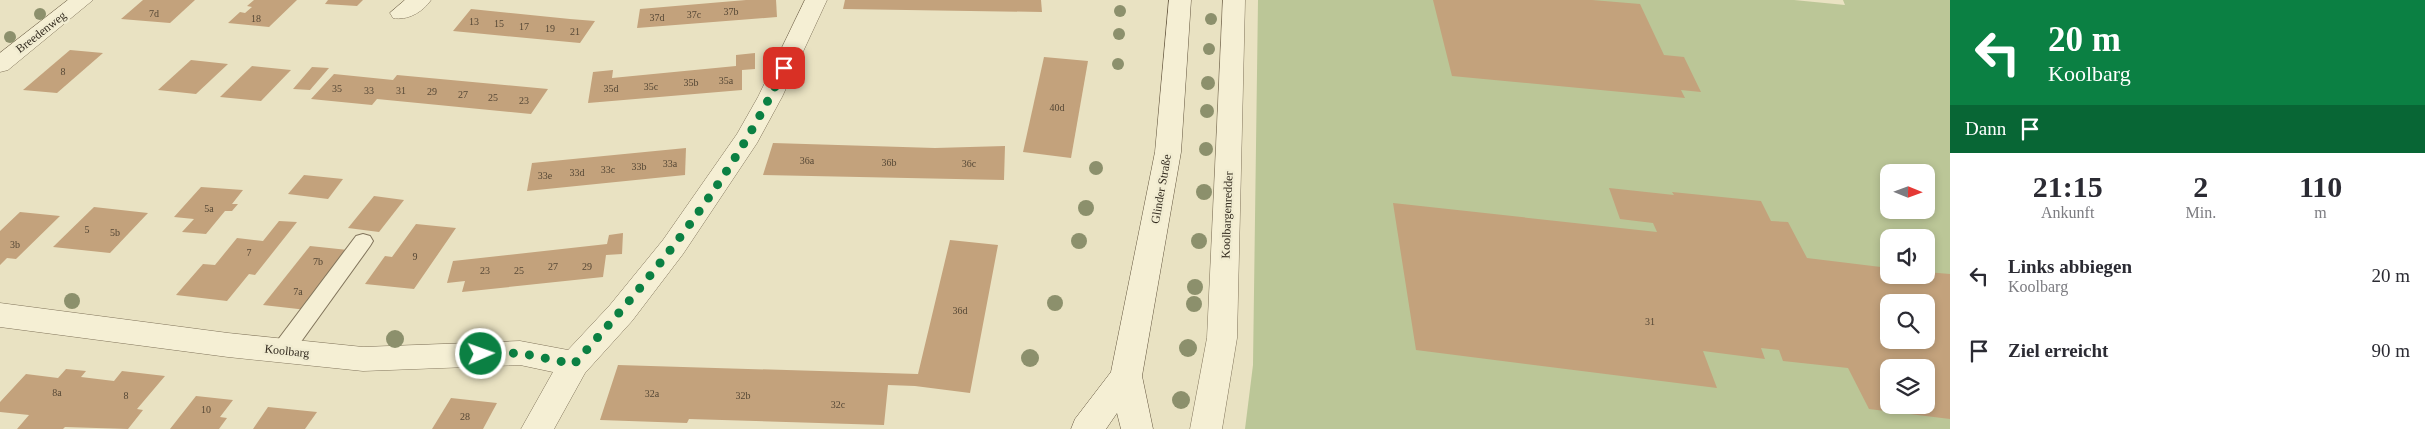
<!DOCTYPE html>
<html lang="de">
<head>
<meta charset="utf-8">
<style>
  body { margin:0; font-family:"Times New Roman",serif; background:#f2f2f3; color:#2b2b33; height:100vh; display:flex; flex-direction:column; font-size:19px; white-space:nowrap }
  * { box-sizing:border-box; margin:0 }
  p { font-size:16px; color:#7c7c81 }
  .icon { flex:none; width:28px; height:28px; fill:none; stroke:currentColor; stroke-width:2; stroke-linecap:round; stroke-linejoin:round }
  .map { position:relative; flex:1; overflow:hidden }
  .side { display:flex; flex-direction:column; background:#fff; width:475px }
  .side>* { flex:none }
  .guide { background:#0b8043; color:#fff; overflow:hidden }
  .needle { width:32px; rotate:91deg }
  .fabs { position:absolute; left:1880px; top:164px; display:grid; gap:10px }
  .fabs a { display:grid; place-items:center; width:55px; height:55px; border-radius:10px; background:#fff; box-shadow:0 2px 8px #0003; font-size:25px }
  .pin { position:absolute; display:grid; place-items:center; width:42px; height:42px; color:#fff; margin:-21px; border-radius:10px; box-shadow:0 2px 8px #0006 }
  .me { position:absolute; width:55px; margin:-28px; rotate:88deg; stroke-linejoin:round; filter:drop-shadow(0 0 4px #0008) }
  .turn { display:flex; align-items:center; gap:18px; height:105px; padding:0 15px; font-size:22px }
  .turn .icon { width:65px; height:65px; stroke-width:2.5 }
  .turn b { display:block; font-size:35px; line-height:42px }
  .then { display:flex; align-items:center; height:48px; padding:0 15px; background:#0003; gap:10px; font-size:19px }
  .eta { display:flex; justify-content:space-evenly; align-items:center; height:85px; text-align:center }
  .eta b { font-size:30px; font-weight:800; line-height:35px }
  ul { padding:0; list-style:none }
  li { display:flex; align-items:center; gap:15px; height:75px; padding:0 15px }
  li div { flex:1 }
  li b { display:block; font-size:19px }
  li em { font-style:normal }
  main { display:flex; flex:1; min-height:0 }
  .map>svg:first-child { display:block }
  .green { fill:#bbc697; fill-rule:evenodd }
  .building { fill:#c3a27c; fill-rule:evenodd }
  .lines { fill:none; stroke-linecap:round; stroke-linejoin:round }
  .lane-casing { stroke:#81745b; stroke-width:2 }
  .street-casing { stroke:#81745b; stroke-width:1 }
  .secondary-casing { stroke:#63553e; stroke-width:1 }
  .lane { fill:#f5efd4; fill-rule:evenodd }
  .street { fill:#f5efd4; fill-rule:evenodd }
  .secondary { fill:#f5efd4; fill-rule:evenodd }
  .tree { fill:#8c906c }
  .route { stroke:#0b8043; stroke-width:9; stroke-dasharray:0 16.2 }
  .labels { text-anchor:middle; stroke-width:5; stroke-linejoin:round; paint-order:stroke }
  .number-label { font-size:10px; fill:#564836 }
  .street-label { font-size:12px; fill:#322a1e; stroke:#f1ecd1 }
</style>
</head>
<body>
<main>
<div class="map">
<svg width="1950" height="429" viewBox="0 0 1950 429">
  <rect width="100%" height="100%" fill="#e9e2c2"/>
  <path class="green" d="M1258,0H1794L1845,5L1843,0H1950V429H1245L1253,365ZM1889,172H1926V210H1889ZM1889,238H1926V275H1889ZM1889,302H1926V340H1889ZM1889,368H1926V405H1889Z"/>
  <g class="building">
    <polygon points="143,0 195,0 170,23 121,19"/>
    <polygon points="254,0 297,0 269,27 228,23 240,12 245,13 252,7 247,6"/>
    <polygon points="328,0 363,0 357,6 325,4"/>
    <polygon points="746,0 776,0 777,17 637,28 640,9"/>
    <polygon points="845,0 1041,0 1042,12 843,9"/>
    <polygon points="1433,0 1592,0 1640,4 1664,55 1684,57 1701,92 1681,90 1685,98 1452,76"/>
    <polygon points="471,9 570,19 595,21 580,43 453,31"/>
    <polygon points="70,50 103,53 57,93 23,90"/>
    <polygon points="755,53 755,69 742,70 742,90 588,103 593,72 613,70 612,78 736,66 736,55"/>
    <polygon points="1044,57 1088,61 1071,158 1023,152"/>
    <polygon points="191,60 228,64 196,94 158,90"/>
    <polygon points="252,66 291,70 261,101 220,97"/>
    <polygon points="312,67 329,68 310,90 293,89"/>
    <polygon points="334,74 393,80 397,75 548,89 531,114 377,99 372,105 311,99"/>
    <polygon points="773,143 935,148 1005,146 1004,180 763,175"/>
    <polygon points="686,148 685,175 527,191 532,163"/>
    <polygon points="304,175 343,179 328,199 288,194"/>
    <polygon points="201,187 243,190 232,204 238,204 232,211 225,211 206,234 182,232 194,219 174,217"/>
    <path d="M1609,188L1674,195L1672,192L1761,201L1771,221L1788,222L1807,258L1889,268V275H1926V272L1950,274V419L1869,409L1848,368L1783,361L1779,350L1761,348L1765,359L1703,351L1717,388L1416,350L1393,203L1657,232L1653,223L1620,219ZM1889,302H1926V340H1889ZM1889,368H1926V405H1889Z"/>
    <polygon points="374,196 404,200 379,232 348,228"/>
    <polygon points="94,207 148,213 110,253 53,247"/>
    <polygon points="20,212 60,216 16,259 7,258 0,265 0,231"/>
    <polygon points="279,221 297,222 255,275 249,274 227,301 176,295 203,264 215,265 237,238 263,241"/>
    <polygon points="416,224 456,228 414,289 365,284 385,256 392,257"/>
    <polygon points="623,233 622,254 606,255 603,277 462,292 465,281 447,283 453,261 607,244 609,235"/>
    <polygon points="950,240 998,245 970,393 915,386 888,385 884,425 689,419 687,423 600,420 618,365 918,374"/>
    <polygon points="310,246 348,250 307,310 263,305"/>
    <polygon points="66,369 86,371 81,377 114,381 122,371 165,376 137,409 143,410 128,429 65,427 63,429 17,429 29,415 0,412 0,402 26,374 58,378"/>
    <polygon points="196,396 233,400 220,417 227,418 219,429 170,429"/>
    <polygon points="451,398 497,403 483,429 432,429"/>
    <polygon points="268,407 317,412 305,429 253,429"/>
  </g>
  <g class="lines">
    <g class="lane-casing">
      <polygon id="lane" points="363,234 370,236 373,241 370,246 290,357 282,360 274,357 271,351 274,345 356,236"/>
    </g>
    <g class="street-casing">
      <g id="street">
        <polygon points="68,0 93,0 8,70 0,72 0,53"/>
        <path d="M405,0H431C423,12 407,21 393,18L390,13Z"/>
        <polygon points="805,0 827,0 782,97 757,143 683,254 632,321 585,373 554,429 521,429 553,372 520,365 363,371 228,357 0,327 0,303 228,333 363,347 520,341 568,350 610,305 663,240 737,134 758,97"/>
        <polygon points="1223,0 1245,0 1237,338 1222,429 1190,429 1207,338"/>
      </g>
    </g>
    <g class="secondary-casing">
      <polygon id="secondary" points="1169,0 1191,0 1181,152 1142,376 1153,429 1121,429 1117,413 1106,429 1071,429 1075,419 1111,372 1155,152"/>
    </g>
    <use href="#lane" class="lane"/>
    <use href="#street" class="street"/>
    <use href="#secondary" class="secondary"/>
  </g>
  <g class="tree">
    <circle cx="1120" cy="11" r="6"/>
    <circle cx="40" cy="14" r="6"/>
    <circle cx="1211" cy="19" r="6"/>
    <circle cx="1119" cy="34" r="6"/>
    <circle cx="10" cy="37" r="6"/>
    <circle cx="1209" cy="49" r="6"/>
    <circle cx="1118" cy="64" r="6"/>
    <circle cx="1208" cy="83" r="7"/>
    <circle cx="1207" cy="111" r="7"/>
    <circle cx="1206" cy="149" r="7"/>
    <circle cx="1096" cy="168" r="7"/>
    <circle cx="1204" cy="192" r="8"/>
    <circle cx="1086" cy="208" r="8"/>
    <circle cx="1079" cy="241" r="8"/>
    <circle cx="1199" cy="241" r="8"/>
    <circle cx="1195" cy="287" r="8"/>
    <circle cx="72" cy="301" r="8"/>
    <circle cx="1055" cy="303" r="8"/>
    <circle cx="1194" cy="304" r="8"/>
    <circle cx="395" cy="339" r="9"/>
    <circle cx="1188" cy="348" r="9"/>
    <circle cx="1030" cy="358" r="9"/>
    <circle cx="1181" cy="400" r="9"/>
  </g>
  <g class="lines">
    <path class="route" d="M481,354L520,353L574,364C655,274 733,178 784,68"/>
  </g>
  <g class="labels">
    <g class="number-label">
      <text x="731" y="15">37b</text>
      <text x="154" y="17">7d</text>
      <text x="694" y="18">37c</text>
      <text x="657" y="21">37d</text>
      <text x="256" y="22">18</text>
      <text x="474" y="25">13</text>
      <text x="499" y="27">15</text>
      <text x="524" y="30">17</text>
      <text x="550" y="32">19</text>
      <text x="575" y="35">21</text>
      <text x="63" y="75">8</text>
      <text x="726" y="84">35a</text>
      <text x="691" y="86">35b</text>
      <text x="651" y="90">35c</text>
      <text x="337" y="92">35</text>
      <text x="611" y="92">35d</text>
      <text x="369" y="94">33</text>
      <text x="401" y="94">31</text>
      <text x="432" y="95">29</text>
      <text x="463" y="98">27</text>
      <text x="493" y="101">25</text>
      <text x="524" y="104">23</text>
      <text x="1057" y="111">40d</text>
      <text x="807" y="164">36a</text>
      <text x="889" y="166">36b</text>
      <text x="670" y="167">33a</text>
      <text x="969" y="167">36c</text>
      <text x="639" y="170">33b</text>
      <text x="608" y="173">33c</text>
      <text x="577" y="176">33d</text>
      <text x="545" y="179">33e</text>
      <text x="209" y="212">5a</text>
      <text x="87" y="233">5</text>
      <text x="115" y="236">5b</text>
      <text x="15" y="248">3b</text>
      <text x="249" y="256">7</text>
      <text x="415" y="260">9</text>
      <text x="318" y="265">7b</text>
      <text x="553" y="270">27</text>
      <text x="587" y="270">29</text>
      <text x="485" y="274">23</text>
      <text x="519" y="274">25</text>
      <text x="298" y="295">7a</text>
      <text x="960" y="314">36d</text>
      <text x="1650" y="325">31</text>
      <text x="57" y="396">8a</text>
      <text x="652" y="397">32a</text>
      <text x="126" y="399">8</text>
      <text x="743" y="399">32b</text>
      <text x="838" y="408">32c</text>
      <text x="206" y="413">10</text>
      <text x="465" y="420">28</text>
    </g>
    <g class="street-label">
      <text transform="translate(41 32) rotate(-38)" y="4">Breedenweg</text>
      <text transform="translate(1161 189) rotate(-80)" y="4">Glinder Straße</text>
      <text transform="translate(1227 215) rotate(-88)" y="4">Koolbargenredder</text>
      <text transform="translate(287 351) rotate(6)" y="4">Koolbarg</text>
    </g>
  </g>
</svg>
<div class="fabs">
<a><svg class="needle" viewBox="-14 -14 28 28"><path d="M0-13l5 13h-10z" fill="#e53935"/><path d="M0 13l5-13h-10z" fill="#7c7c81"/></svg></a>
<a><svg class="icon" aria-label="sound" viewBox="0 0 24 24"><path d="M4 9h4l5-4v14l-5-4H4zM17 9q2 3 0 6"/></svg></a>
<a><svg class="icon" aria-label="search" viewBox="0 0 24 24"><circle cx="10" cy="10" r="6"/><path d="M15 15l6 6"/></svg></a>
<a><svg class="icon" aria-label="layers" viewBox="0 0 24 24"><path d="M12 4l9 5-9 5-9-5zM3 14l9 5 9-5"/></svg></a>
</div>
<div class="pin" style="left:784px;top:68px;background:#d93025"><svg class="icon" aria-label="arrive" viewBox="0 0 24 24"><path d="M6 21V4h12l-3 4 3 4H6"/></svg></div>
<svg class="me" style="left:481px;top:354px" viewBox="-20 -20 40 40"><circle r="17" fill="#0b8043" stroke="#fff" stroke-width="3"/><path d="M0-11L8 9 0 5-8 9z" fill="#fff"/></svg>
</div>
<section class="side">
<div class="guide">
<div class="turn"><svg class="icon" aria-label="left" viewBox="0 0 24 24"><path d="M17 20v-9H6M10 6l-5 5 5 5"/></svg><div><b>20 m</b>Koolbarg</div></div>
<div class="then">Dann<svg class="icon" aria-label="arrive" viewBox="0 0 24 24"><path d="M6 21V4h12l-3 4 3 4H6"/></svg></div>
</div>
<div class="eta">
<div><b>21:15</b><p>Ankunft</p></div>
<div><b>2</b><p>Min.</p></div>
<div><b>110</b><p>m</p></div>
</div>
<ul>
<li><svg class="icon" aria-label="left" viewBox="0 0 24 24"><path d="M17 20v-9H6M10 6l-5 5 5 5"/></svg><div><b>Links abbiegen</b><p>Koolbarg</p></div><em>20 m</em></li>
<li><svg class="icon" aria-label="arrive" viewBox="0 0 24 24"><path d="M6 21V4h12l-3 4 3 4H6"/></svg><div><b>Ziel erreicht</b></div><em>90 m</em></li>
</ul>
</section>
</main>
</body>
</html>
